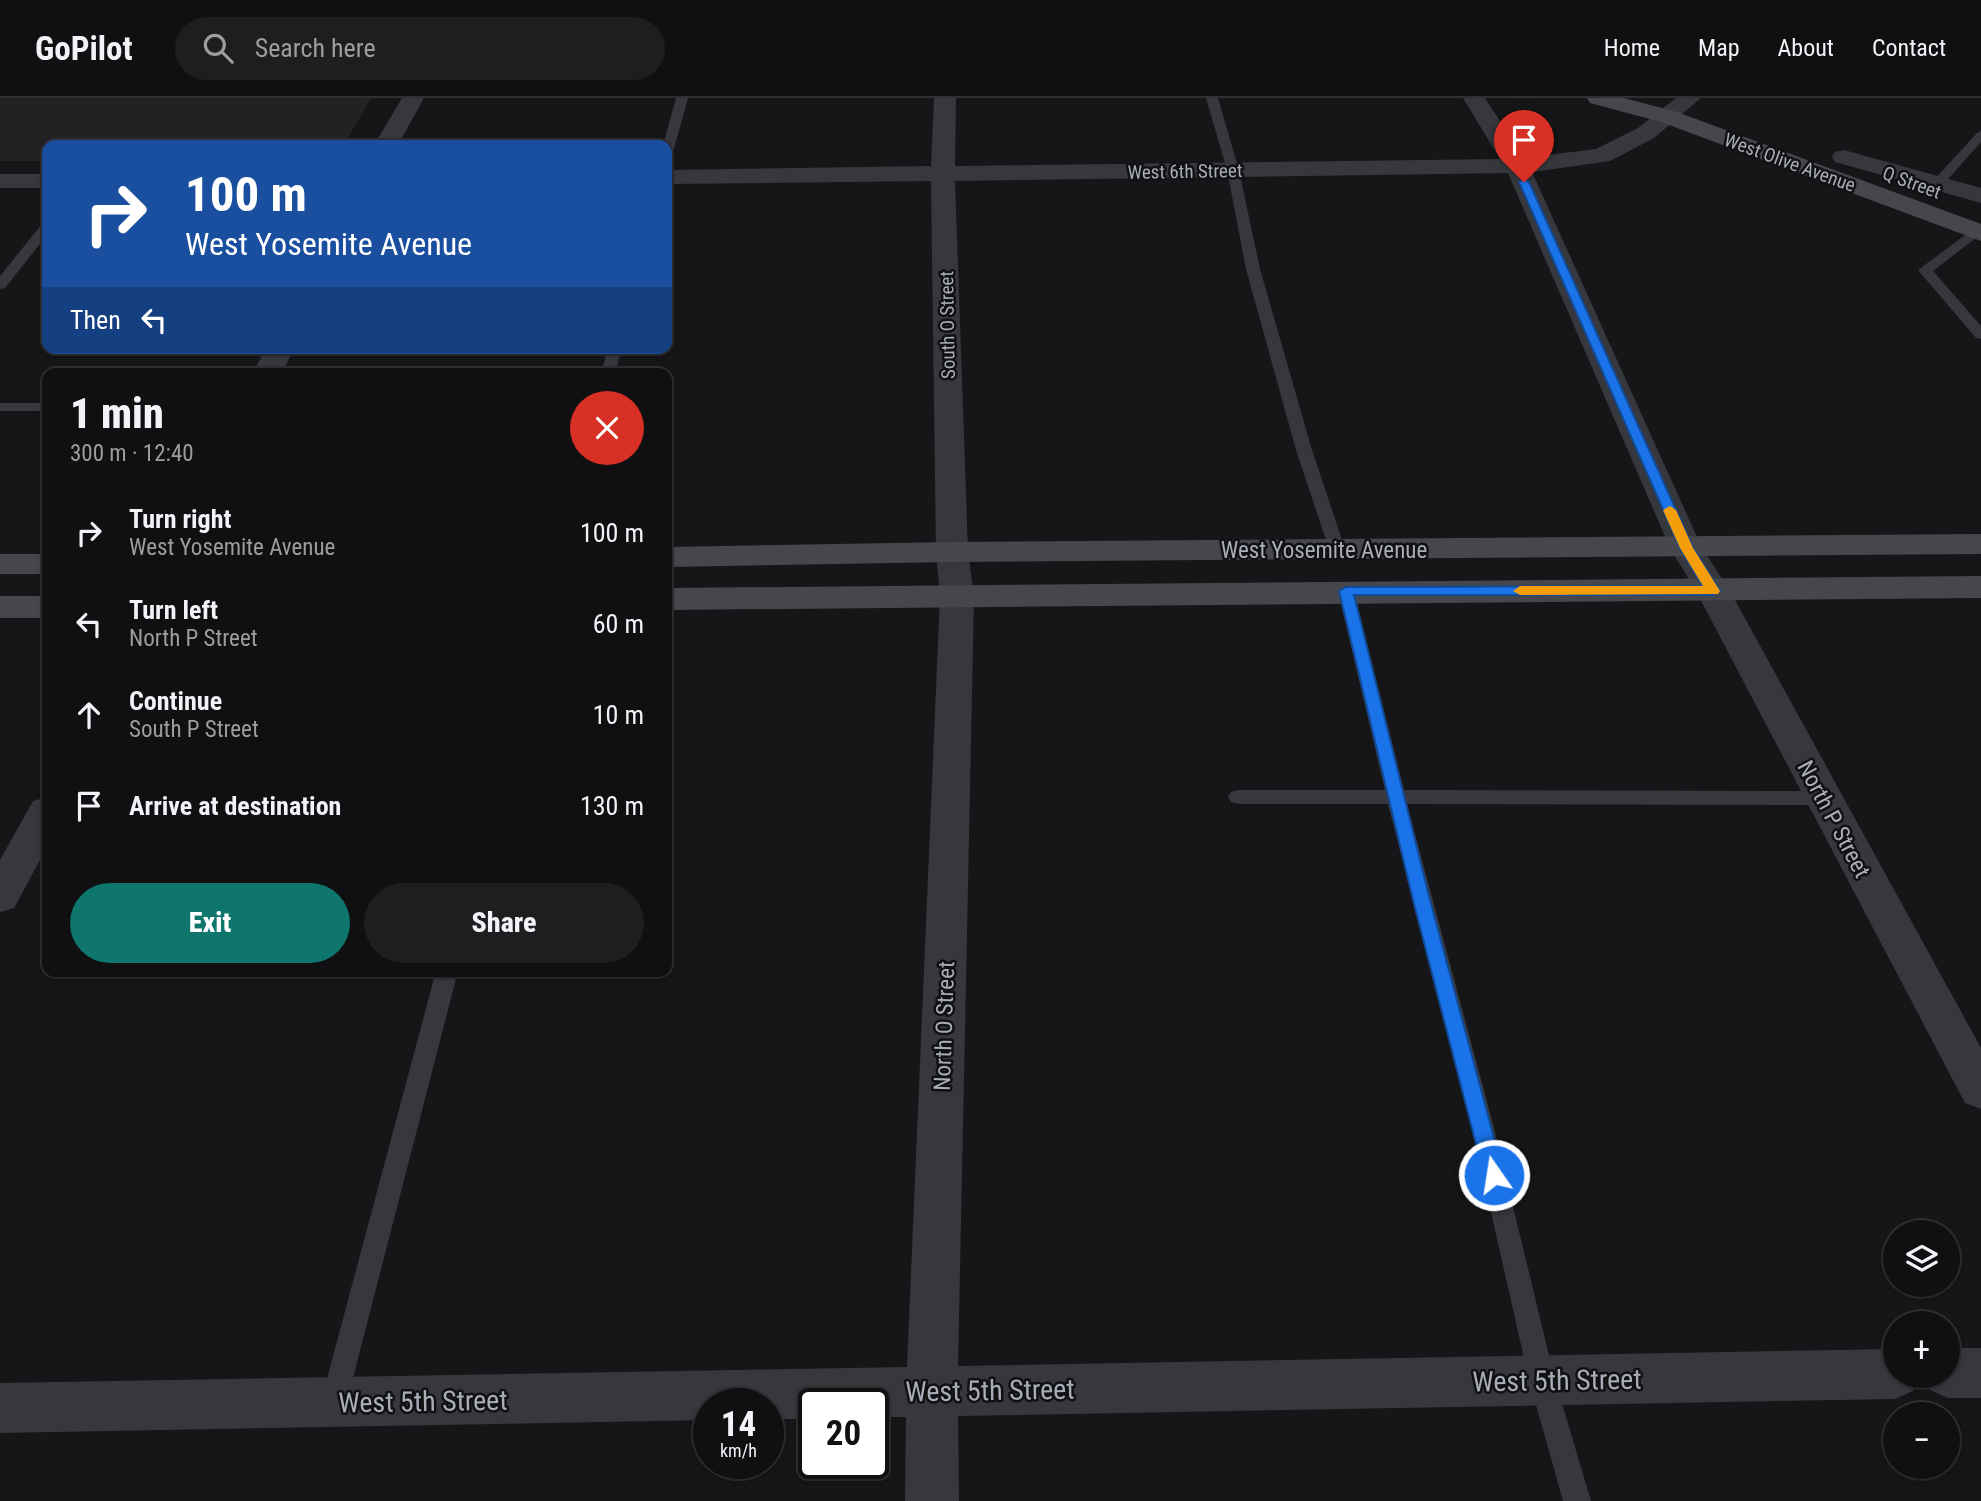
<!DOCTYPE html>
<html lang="en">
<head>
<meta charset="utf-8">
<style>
  body { margin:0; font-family:"Roboto Condensed",sans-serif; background:#1e1e20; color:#f1f3f6; height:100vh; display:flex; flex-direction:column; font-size:26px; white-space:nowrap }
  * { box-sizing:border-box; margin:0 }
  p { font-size:23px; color:#9c9d9f }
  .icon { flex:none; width:38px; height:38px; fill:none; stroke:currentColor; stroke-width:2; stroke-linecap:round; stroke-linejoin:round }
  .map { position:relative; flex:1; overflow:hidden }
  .sheet { position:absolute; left:42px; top:270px; width:630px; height:609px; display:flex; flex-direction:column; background:#101012; border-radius:14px; box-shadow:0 2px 5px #0004,0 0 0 2px #303032 }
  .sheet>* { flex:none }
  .top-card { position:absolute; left:42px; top:42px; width:630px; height:214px; border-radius:14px; box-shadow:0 2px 5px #0004,0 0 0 2px #303032; background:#1a4fa0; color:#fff; overflow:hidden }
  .controls { position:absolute; left:1883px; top:1122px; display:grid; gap:14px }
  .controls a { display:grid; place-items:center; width:77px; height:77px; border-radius:50%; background:#101012; box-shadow:0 2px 5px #0004,0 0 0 2px #303032; font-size:35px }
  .speed { position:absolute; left:693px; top:1290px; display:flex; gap:14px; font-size:35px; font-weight:700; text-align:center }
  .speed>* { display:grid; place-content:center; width:91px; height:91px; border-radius:50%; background:#101012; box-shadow:0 2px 5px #0004,0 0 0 2px #303032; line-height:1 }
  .speed small { font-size:18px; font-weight:400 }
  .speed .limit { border:4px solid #111; border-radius:10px; background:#fff; color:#111 }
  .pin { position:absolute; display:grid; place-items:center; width:60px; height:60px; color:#fff; margin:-72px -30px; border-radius:50% 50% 50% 0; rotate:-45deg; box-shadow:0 0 7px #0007 }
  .pin .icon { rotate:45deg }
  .me { position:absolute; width:77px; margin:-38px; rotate:347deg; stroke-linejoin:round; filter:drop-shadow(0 0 5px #0008) }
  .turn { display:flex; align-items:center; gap:24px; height:147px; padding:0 28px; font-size:32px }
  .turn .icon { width:91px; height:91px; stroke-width:2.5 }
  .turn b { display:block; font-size:49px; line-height:60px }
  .then { display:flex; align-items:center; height:66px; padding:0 28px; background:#0003; gap:14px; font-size:26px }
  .round { display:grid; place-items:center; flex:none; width:74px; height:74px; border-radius:37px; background:#1e1e20 }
  .head { display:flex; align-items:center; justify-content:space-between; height:119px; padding:0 28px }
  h1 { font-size:42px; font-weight:800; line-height:52px }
  .button { display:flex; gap:14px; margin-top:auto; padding:14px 28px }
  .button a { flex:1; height:80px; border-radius:42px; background:#0f766e; color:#fff; font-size:28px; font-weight:800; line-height:80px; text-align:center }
  .button a+a { background:#1e1e20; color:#f1f3f6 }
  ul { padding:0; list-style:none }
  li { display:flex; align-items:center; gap:21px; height:91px; padding:0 28px }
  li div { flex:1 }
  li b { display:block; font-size:26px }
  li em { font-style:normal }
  header { display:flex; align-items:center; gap:42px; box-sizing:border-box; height:98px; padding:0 35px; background:#101012; border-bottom:2px solid #303032 }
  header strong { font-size:33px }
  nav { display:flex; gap:38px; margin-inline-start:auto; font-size:24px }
  .search { width:490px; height:63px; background:#1e1e20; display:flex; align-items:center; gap:18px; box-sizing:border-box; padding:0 24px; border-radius:38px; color:#9c9d9f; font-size:26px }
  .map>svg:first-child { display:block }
  .built { fill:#222225 }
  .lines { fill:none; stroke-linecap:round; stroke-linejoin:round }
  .service { fill:#37383d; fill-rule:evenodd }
  .minor { fill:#37383d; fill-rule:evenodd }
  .tertiary { fill:#37383d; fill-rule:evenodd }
  .secondary { fill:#45474d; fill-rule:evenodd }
  .route { fill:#1a73e8; stroke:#114b97; stroke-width:2 }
  .slow { fill:#f59e0b }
  .labels { text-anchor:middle; stroke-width:5; stroke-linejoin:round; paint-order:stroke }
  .far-street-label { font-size:19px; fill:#a8adb8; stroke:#111113 }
  .street-label { font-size:23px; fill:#a8adb8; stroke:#111113 }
  .near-street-label { font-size:28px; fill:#a8adb8; stroke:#111113 }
</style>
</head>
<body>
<header>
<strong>GoPilot</strong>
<div class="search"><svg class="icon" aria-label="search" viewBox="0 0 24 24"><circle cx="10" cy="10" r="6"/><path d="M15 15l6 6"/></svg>Search here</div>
<nav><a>Home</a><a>Map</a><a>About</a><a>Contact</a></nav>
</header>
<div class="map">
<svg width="1981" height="1403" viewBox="0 0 1981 1403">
  <rect width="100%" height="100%" fill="#161618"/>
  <polygon class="built" points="0,0 371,0 344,47 47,47 47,63 0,63"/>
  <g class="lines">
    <g class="service">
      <polygon points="676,0 688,0 673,54 667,58 667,47 663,47"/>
      <polygon points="1206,0 1218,0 1239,72 1260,171 1312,352 1345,451 1343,455 1331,455 1329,451 1296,352 1246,171 1227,72"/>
      <polygon points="1981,33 1981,44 1941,89 1933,89 1933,83 1977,35"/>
      <polygon points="47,125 47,137 5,190 0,191 0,178 42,126"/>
      <polygon points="1976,129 1981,131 1981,136 1933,173 1981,228 1981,241 1976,240 1918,172"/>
      <polygon points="608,250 622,250 615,275 601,275"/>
      <rect x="0" y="305" width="47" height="8"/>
      <polygon points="1346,488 1354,493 1404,692 1822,693 1829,695 1832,700 1829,705 1822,707 1407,706 1493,1026 1555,1282 1591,1403 1563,1403 1529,1282 1471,1026 1388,706 1238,706 1231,704 1228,699 1231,694 1238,692 1385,692 1338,493"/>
      <polygon points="436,873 458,873 347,1303 343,1312 334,1316 325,1312 321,1303"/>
    </g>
    <g class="minor">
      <polygon points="402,0 424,0 398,47 374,47"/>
      <polygon points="934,0 956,0 955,68 1500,61 1463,0 1485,0 1524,60 1596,51 1638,30 1676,0 1701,0 1654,40 1610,63 1532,74 1702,450 1730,493 1981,950 1981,1011 1965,1005 1696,493 1670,450 1508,75 955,83 968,454 974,498 958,1268 1895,1251 1895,1278 1920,1278 1913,1293 1895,1301 958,1318 959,1403 905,1403 906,1319 873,1319 873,1306 814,1306 814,1321 768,1321 768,1306 709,1306 709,1322 0,1335 0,1285 907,1269 940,498 936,454 931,83 667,86 667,72 931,68"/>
      <rect x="0" y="76" width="47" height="14"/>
      <polygon points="266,250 294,250 282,275 253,275"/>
      <polygon points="47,699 47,749 14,810 0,814 0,762 33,703"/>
      <polygon points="1948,1250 1981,1250 1981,1300 1948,1300 1930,1292 1923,1278 1948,1278"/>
    </g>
    <polygon class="tertiary" points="1844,52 1981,90 1981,105 1835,64 1832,59 1835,54"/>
    <g class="secondary">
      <polygon points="1587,0 1624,0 1677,14 1981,126 1981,143 1661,24 1590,5"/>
      <polygon points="1981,436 1981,456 952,464 667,469 667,449 952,444"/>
      <rect x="0" y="456" width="47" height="20"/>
      <polygon points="1981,478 1981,500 667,512 667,490"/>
      <rect x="0" y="498" width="47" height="22"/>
    </g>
  </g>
  <polygon class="route" points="1524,81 1529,84 1693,450 1720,493 1713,497 1354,497 1430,802 1504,1077 1501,1083 1494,1086 1487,1083 1484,1077 1413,802 1339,493 1346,489 1703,488 1680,450 1519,84"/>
  <polygon class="slow" points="1670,408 1676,412 1693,450 1720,493 1718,496 1520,497 1513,493 1520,488 1703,488 1680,450 1663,412"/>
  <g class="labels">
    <g class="far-street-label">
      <text transform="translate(1790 64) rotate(20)" y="7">West Olive Avenue</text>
      <text transform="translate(1185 73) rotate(-1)" y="7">West 6th Street</text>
      <text transform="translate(1912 84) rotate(20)" y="7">Q Street</text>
      <text transform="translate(947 227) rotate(-91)" y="7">South O Street</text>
    </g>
    <g class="street-label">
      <text x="1324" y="460">West Yosemite Avenue</text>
      <text transform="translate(1834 721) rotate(62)" y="8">North P Street</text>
      <text transform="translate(944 928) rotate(-88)" y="8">North O Street</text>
    </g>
    <g class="near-street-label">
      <text transform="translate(1557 1282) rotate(-1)" y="10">West 5th Street</text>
      <text transform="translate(990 1292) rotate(-1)" y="10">West 5th Street</text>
      <text transform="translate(423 1303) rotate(-1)" y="10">West 5th Street</text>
    </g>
  </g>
</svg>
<div class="controls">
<a><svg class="icon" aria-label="layers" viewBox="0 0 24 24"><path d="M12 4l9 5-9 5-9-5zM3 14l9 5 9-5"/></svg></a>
<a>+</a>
<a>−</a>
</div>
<div class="speed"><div>14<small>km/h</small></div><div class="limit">20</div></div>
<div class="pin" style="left:1524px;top:84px;background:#d93025"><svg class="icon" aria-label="arrive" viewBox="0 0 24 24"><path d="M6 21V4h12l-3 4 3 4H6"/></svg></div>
<svg class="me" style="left:1494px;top:1077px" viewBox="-20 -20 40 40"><circle r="17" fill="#1a73e8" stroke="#fff" stroke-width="3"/><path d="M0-11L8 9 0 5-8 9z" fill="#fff"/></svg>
<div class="top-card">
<div class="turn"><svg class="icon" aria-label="right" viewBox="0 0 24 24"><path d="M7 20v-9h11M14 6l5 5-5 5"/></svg><div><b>100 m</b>West Yosemite Avenue</div></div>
<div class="then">Then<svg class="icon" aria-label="left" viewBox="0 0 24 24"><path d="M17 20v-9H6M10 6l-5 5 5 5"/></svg></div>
</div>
<section class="sheet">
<div class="head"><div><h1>1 min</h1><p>300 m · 12:40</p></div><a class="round" style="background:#d93025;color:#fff"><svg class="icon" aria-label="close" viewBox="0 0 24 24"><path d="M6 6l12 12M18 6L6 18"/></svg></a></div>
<ul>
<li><svg class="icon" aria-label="right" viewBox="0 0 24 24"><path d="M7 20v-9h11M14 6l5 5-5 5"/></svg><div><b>Turn right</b><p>West Yosemite Avenue</p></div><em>100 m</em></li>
<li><svg class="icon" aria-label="left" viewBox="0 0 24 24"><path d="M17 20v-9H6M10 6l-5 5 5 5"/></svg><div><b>Turn left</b><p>North P Street</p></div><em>60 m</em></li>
<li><svg class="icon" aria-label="ahead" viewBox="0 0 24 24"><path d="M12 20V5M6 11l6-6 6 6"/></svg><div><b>Continue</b><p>South P Street</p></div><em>10 m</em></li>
<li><svg class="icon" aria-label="arrive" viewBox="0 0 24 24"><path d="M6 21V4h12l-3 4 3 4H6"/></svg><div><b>Arrive at destination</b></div><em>130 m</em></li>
</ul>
<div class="button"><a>Exit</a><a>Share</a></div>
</section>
</div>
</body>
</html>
